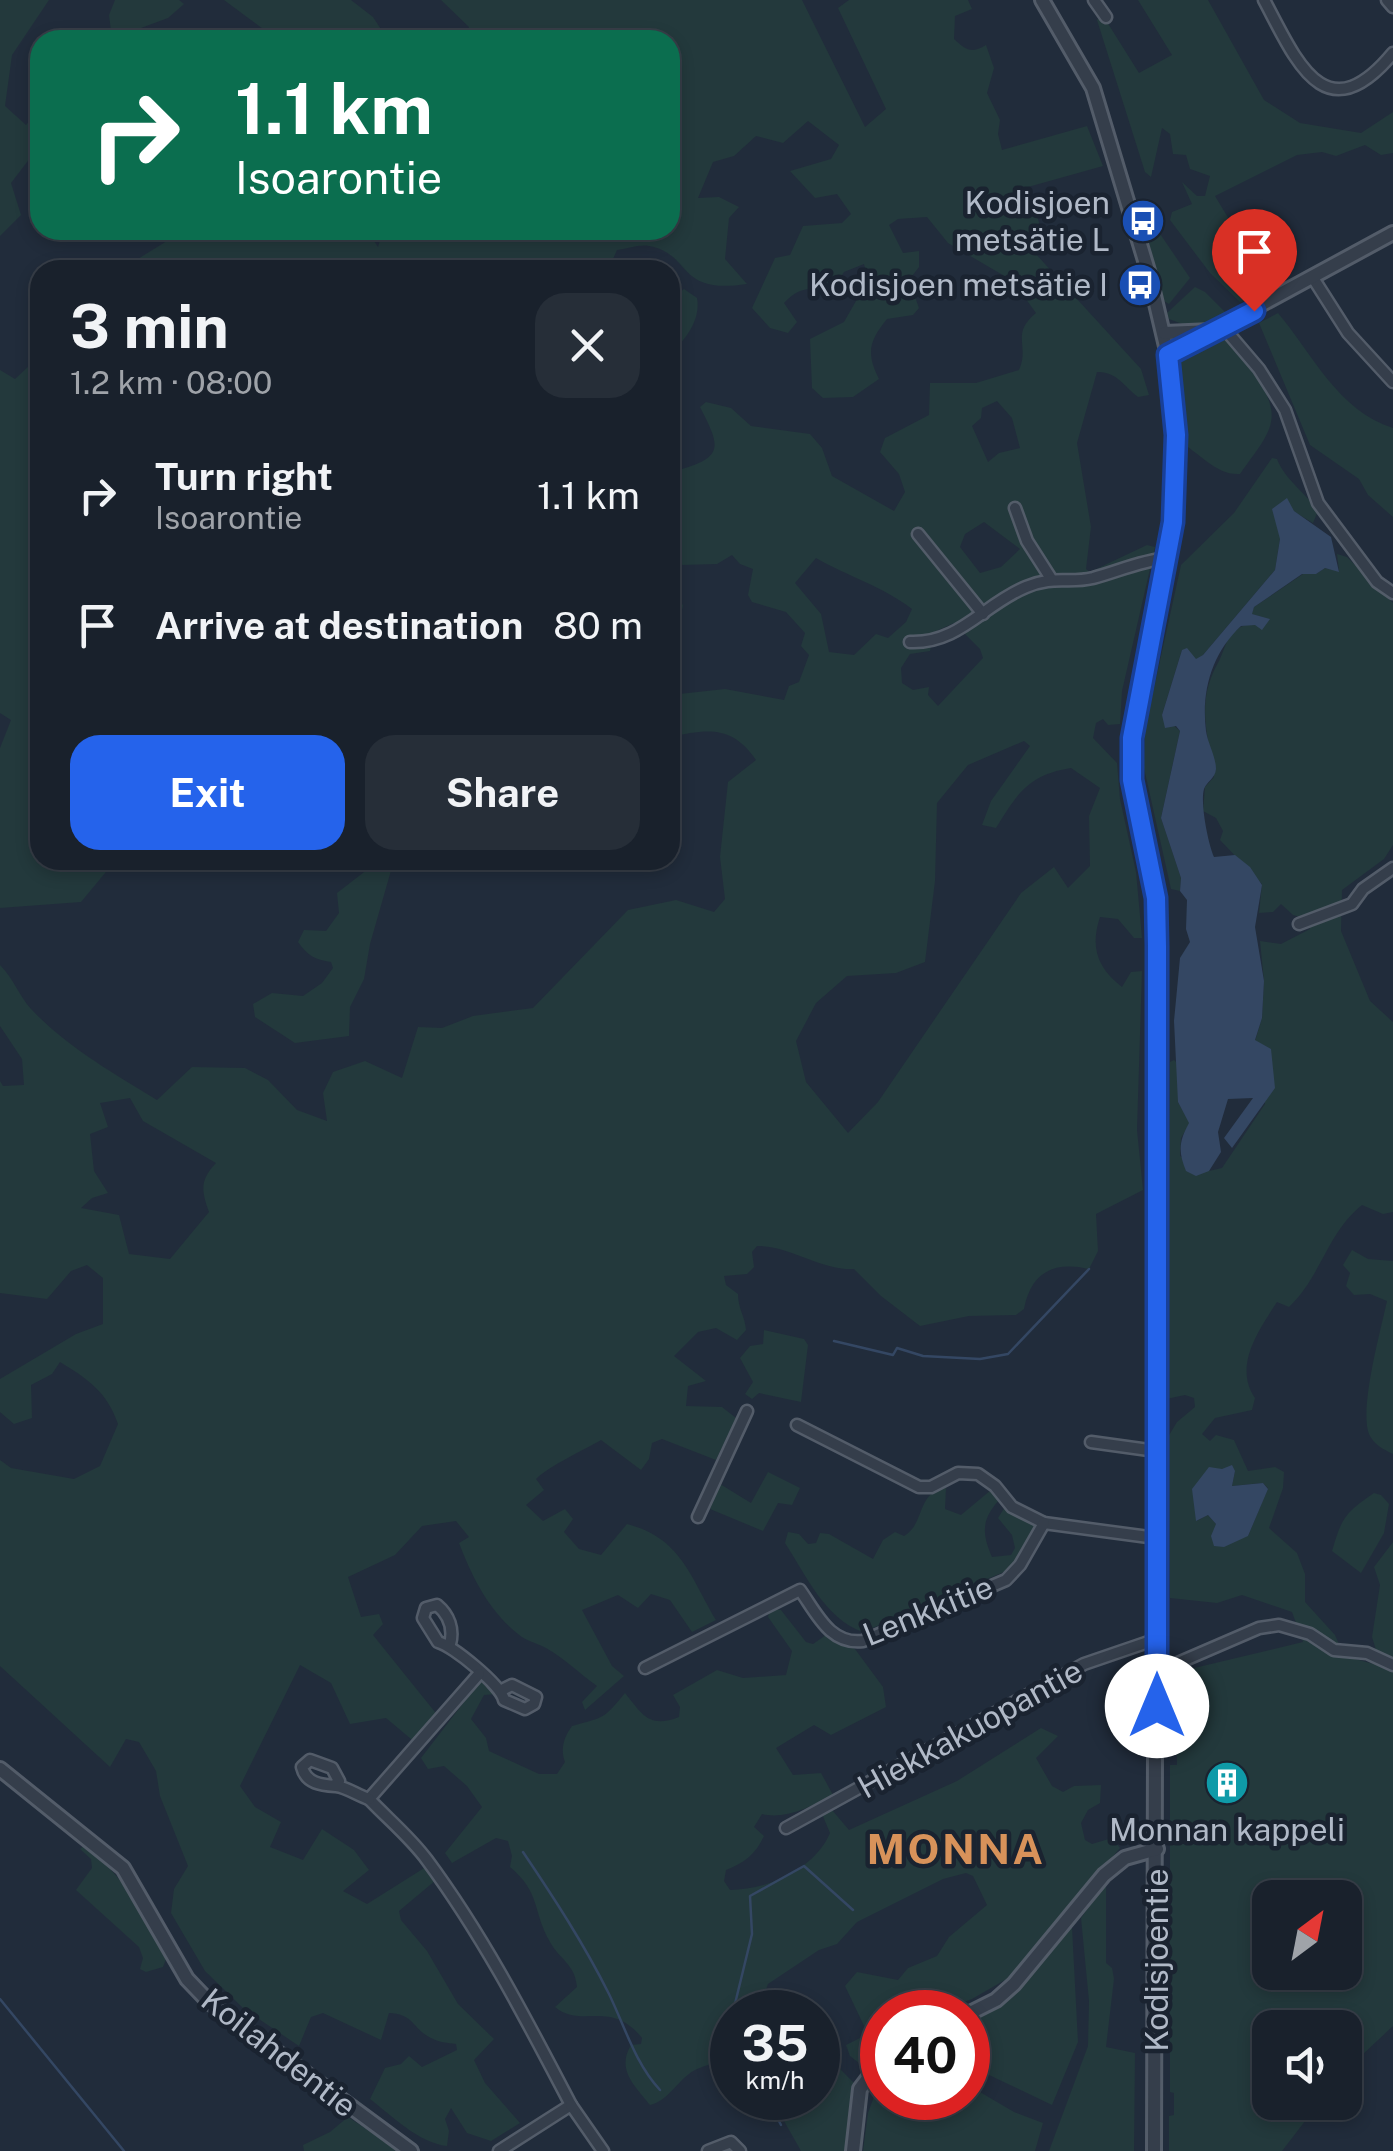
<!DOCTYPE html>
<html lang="en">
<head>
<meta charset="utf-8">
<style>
  body { margin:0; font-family:"Public Sans",sans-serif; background:#262e38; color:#f1f3f6; height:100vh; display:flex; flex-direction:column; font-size:38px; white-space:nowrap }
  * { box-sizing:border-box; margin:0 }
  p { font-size:32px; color:#9fa3a9 }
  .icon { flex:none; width:55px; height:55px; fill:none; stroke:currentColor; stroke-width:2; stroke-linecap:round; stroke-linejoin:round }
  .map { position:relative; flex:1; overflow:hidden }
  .side { position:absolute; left:30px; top:260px; width:650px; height:610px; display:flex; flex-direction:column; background:#19212c; border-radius:30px; box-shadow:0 5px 15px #0003,0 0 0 2px #373e48 }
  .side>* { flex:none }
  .hud { position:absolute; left:30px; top:30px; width:650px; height:210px; border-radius:30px; box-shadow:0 5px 15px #0003,0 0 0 2px #373e48; background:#0b6e4f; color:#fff; overflow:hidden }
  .needle { width:65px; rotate:32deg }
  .controls { position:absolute; left:1252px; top:1880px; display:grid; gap:20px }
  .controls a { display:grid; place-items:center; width:110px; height:110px; border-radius:20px; background:#19212c; box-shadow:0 5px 15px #0003,0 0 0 2px #373e48; font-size:50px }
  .speed { position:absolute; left:710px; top:1990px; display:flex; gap:20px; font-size:50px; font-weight:700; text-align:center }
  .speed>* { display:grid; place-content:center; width:130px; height:130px; border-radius:50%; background:#19212c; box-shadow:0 5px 15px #0003,0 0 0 2px #373e48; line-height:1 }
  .speed small { font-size:25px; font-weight:400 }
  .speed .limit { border:15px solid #d22; background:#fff; color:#111 }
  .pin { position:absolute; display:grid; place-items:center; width:85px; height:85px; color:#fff; margin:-102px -42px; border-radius:50% 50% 50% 0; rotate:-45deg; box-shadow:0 0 10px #0007 }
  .pin .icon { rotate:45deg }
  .me { position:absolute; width:110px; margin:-55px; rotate:0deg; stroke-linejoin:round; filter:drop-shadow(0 0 8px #0008) }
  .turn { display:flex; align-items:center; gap:35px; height:210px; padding:0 40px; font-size:45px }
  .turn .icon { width:130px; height:130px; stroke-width:2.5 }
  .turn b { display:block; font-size:70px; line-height:85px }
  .round { display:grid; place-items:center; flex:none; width:105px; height:105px; border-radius:30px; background:#262e38 }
  .overview { display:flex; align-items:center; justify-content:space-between; height:170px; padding:0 40px }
  h1 { font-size:60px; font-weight:700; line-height:75px }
  .cta { display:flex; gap:20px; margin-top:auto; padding:20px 40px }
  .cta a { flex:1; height:115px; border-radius:30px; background:#2563eb; color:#fff; font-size:40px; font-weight:700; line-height:115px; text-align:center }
  .cta a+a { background:#262e38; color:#f1f3f6 }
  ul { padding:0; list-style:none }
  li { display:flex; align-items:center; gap:30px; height:130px; padding:0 40px }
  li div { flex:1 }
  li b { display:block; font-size:38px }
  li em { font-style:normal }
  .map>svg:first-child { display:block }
  .green { fill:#23393c; fill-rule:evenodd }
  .water { fill:#344763 }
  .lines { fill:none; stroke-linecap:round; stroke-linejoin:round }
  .stream { stroke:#344763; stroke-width:2.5 }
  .minor-casing { stroke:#535c69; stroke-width:15 }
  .tertiary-casing { stroke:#535c69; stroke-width:18 }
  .minor { stroke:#353e4b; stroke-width:10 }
  .tertiary { stroke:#353e4b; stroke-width:12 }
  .route-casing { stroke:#184099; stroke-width:25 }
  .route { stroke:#2563eb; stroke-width:18 }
  .labels { text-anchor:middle; stroke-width:9; stroke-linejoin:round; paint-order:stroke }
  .poi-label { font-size:32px; fill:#b0b9c7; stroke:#1a2330; text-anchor:end }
  .street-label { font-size:32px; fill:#b0b9c7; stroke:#1a2330 }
  .district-label { font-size:42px; font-weight:bold; letter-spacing:2.5px; fill:#d8925a; stroke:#1a2330 }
</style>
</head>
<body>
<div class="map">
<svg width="1393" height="2151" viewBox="0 0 1393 2151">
  <rect width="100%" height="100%" fill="#212c3b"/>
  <g class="green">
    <polygon points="0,0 49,0 12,55 5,106 26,125 40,110 40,145 11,183 21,215 0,236"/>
    <polygon points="115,0 179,0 184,4 168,18 141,28 150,40 103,40 111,31 109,15"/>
    <polygon points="224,0 351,0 373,17 388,40 278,40"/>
    <path d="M441,0H802L865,127L886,109L838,8L849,0H968L972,9L955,16L954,39C966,50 971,54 986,45L994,68L987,93L1000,120L998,134L1002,150L1087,126L1103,166L1028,187L1047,248L1034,252L1141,369L1149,395L1138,397C1124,386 1116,371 1097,372L1077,443L1091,527L1086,569L1090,572L1147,545L1155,547L1122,691L1120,724L1108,725L1103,719L1096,723L1093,738L1117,763L1120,799L1136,872L1142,938H1134L1118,919L1100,917C1090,947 1097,968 1122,987L1131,972L1142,971L1137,1130L1143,1190L1096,1214L1098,1251L1089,1269C1054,1261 1031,1272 1024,1309L1016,1315L969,1316L920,1326L881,1296L854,1269C819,1270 792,1246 757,1246L752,1252L754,1267L747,1274L724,1276L726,1285L738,1294C738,1309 745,1316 746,1330L737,1340L716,1328L698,1332L674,1356L706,1381L688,1386L686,1406L722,1407L736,1418L716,1460L662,1439L652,1443L649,1459L641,1470L601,1440C584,1450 549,1466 536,1479L544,1490L526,1505L543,1521L565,1509L573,1519L564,1532L579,1549L601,1555L627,1524C681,1538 690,1576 716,1620L692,1632L670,1600L651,1594L638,1608L618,1595L582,1610L612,1666L624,1676L585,1710L582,1702L597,1686C580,1674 564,1658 546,1648C537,1643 526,1641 518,1634C489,1611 472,1577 459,1543L469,1537L456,1521L422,1526L395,1555L348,1577L361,1617L379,1614L383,1624L373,1635L439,1717L417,1744L386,1718L350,1724L331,1683L300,1665L240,1786L255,1807L281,1822L270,1847L303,1860L322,1829L354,1850L369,1870L343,1891L367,1904L429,1865L436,1880L399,1911L401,1920L427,1951L458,2004L494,2039L474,2060L485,2083L520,2123L491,2141L467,2133L451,2108L445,2119L449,2131L447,2146C419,2143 392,2116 370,2099L385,2068L401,2064L409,2056L422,2067L457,2050L456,2044C448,2043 438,2042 431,2038C412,2029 415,2014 389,2013L381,2040L323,2013L311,2017L299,2046L244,2009L205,1971L171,1913L174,1889L188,1866L160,1796L156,1771L139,1742L126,1739L110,1767L0,1666V1460L11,1468L74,1479L100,1466L118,1424C107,1392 88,1379 60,1362L52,1374L31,1385L32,1418L14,1424L0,1412V1379L76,1334L103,1324V1278L87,1265L71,1271L47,1299L0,1293V1081L3,1086L24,1085L22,1059L0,1026V965C14,979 19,996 31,1009C67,1047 113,1073 157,1100L192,1067L245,1068L268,1080L297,1110L327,1121L323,1093L333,1072L365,1061L402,1078L418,1027L442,1028L473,1016L533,1008L628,910L676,900L714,912L725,899L720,857L728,782L756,760C732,725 708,729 670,737V695L725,689L784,700L789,686L799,682L809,655L801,646L805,633L786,612L752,602L748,595L753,569L740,564L732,555L717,564L681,565L674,597L683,605L674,650L670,651V455L679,470C725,457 720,446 700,407L706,402L731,408L751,426L810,434L822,448L832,476L894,511L905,492L899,474L880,452L885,438L929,415L930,383H976L1019,370C1030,346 1010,334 1036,313L1013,281L948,243L927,217L898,219L889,225L903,253L919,251V267L909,280L919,308L913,315L887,319C869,341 866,353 879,379L853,397L823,398L812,388L810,339L844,322L868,280L864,264L844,272L833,290C812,288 799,286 784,303L797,322L788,333L770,328L752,308L775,258L790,255L803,226L842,223L851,214L837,194L815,198L790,171L831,159L839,145L808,121L783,143L756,136L734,156L713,162L698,198L719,197L739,207L729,218L725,259L747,284C675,295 693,254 649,246C640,244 626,249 617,250L608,270H120L175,236L207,230H367L378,247L383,230H670V40H464L469,27ZM997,401L1012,418L1020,448L999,453L988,462L972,426L981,418L982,408ZM984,522L1020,549L1001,567L980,573L960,547L965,534ZM816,558C849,577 882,586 912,609L906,622L888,638L876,634L854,655L829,652L821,614L795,583ZM954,623L980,649L983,658L938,706L928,695L929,687L913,690L902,683L901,668L910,654L930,651L934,632ZM1024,741L1030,746L991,801L982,825L996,828C1018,793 1028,775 1071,768L1100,788L1089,816L1090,866L1068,888L1054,867L1021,893L878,1102L848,1133L806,1082L796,1041L816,1003L847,976L896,973L925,962L935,881L937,803L968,765ZM130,1098L143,1121L216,1163C200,1180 201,1190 209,1212L170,1259L129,1254L119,1215L81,1208L92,1198L108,1193L94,1171L90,1134L108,1127L100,1103Z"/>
    <polygon points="1138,0 1208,0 1264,100 1300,123 1361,133 1393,112 1393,153 1381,155 1365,145 1336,156 1322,152 1297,155 1215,196 1268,284 1266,291 1257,290 1250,300 1240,302 1210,273 1170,220 1172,212 1192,204 1182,182 1197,196 1205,196 1210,176 1190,169 1186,155 1173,154 1170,134 1162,128 1151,177 1145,172 1097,20 1102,14 1139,73 1172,55"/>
    <polygon points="1150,219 1190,278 1169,304 1164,301 1144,224"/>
    <polygon points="1195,287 1205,292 1228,315 1225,319 1188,326 1169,319 1167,313"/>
    <path d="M684,289L697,298C701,319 686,340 670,353V300Z"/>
    <path d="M1278,313C1312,353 1338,411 1393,428V517L1368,495L1359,479L1310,445L1259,323Z"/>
    <path d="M1220,337C1236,343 1243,357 1252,370C1286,419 1272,429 1240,474C1217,476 1198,452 1179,441L1176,366L1191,348Z"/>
    <polygon points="37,350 40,860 104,860 110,867 81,902 0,908 0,748 11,720 0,713 0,370 15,379 28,367"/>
    <path d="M1272,458L1277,459C1285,480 1305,492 1318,511L1313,523L1293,511L1280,539L1275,570L1203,655L1196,660L1182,650L1162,715L1180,731L1161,818L1181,878L1180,891L1171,889L1144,768L1145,729L1181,565L1234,513Z"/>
    <path d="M1337,554L1347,557L1393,603V845L1384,859L1342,890L1341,931L1370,1001L1393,1022V1212L1383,1214L1362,1205C1327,1233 1321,1277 1289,1307L1277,1302C1259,1330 1233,1366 1255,1398L1252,1410L1215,1418L1202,1434L1210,1441L1216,1435L1234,1440L1248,1471L1275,1467L1284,1472L1283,1488L1269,1528L1297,1553L1305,1574V1602L1335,1635L1344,1656L1381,1666L1372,1637L1380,1585L1374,1567L1393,1542V2026L1345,2071V2028H1270V2102L1319,2103L1282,2151H1169V2116L1174,2115V2093L1170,2092V1765H1177V1740L1170,1739L1173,1687L1169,1674L1303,1642L1292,1612L1242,1595L1217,1603L1170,1598L1168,1437L1177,1422L1195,1407L1194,1398L1185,1395L1166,1399V1388L1170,1062L1174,1060L1179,1065L1178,1102L1190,1123L1181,1138L1180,1156L1209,1171L1222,1168L1265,1104L1255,1041L1262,1018L1264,981L1260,941L1281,944L1310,929L1307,919L1293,915L1281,904L1273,912L1259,913L1262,884L1220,840L1223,831L1216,818L1203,811L1205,787L1214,777C1208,731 1195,703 1219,661C1225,649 1226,636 1239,628C1247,623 1260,623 1269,619L1251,614L1254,607L1303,574H1316L1325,568L1339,571ZM1235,1471L1232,1486L1263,1483L1268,1488L1248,1536L1216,1524L1208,1515L1197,1521ZM1270,1898H1345V1972H1270Z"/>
    <path d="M371,860H394L370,944L364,979L350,1007L349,1036L295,1043L255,1017L253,1004L272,993L303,996L322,983L333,968L331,962C315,960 307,955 298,942L304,930L326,931L339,913L337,893L368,869Z"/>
    <path d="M1352,1250L1368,1259L1393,1261V1454C1383,1449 1374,1445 1369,1434C1359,1409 1381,1329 1387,1301L1370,1294L1354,1295L1346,1286L1350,1273L1343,1265Z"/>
    <polygon points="764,1330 804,1339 808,1345 801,1402 759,1393 752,1399 745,1394 753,1382 740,1358 750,1346 763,1344"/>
    <polygon points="768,1472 800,1488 792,1505 778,1503 763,1531 710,1509 720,1484 751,1503"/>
    <path d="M946,1488L945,1509L961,1515L991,1490L999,1500C981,1520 982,1534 992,1557L1011,1555L1015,1548L1012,1535L998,1518L1005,1507L1037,1524L1016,1564L1006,1571L863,1632C825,1619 806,1575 785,1543L788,1532L799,1534L808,1544L816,1543L820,1533L829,1534L873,1559L883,1540L895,1532L904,1536C926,1523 916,1492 946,1488Z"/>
    <path d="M1374,1493L1381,1495L1389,1504L1384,1533L1361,1573L1332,1551C1342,1517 1345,1513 1374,1493Z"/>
    <path d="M770,1609L781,1610L806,1642L813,1644L826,1635L855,1649L883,1687L886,1707L831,1735L814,1725L776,1748L793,1775L821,1773L833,1795C813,1806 785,1820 762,1814L754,1827L764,1836C756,1854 744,1863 726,1870L724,1881L730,1890C767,1890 815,1869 830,1833L822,1814L832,1810L849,1830L957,1781L1041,1728L1058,1736L1036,1758L1052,1786L1063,1792L1074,1786L1101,1785L1100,1803L1088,1810L1081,1823L1085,1840L1092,1844L1112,1838L1120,1848L1017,1973L972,1999L937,2012H882V2053L864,2067L850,2056L846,2045L864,2036L866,2030L845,1986L857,1972L898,1980L908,1968L937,1956L949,1937L987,1905L973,1876L966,1873L943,1879L857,1922L837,1944L819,1950L768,1984L758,2012H732V2056C720,2062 705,2065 695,2070C678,2079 670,2100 650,2105C635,2086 616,2070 631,2045L641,2044L642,2038C611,1999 581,2029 555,2007L577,1987C575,1964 560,1960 550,1942C532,1910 541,1893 510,1867L512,1856L508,1841L496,1838L452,1863L445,1853L482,1807L467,1786L444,1766L428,1769L421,1758L481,1680L491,1682L497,1694L484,1695L471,1719L486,1738L489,1751L539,1774H557L565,1762C560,1749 564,1737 572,1726C604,1717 603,1720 625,1693C642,1714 649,1729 679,1717L680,1707L673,1695L717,1670L743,1678L786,1675L792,1651L768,1617Z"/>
    <path d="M85,1845C122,1875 147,1916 166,1959L163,1967L146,1972L140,1969L143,1958L139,1947L76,1890L92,1868L91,1859L80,1849Z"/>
    <polygon points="1106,1883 1106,1963 1112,1968 1114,1979 1106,2047 1135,2053 1134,2151 1049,2151 1088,2046 1089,2001 1081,1918"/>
    <path d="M1072,1927L1078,2042L1052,2105L968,2065V2019C1014,1999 1040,1964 1072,1927Z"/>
    <polygon points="826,2055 856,2085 847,2151 801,2151 771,2098 818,2098 818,2059"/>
    <polygon points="882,2075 882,2098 968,2098 968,2085 1014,2112 1043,2123 1035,2151 863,2151 868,2113"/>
    <polygon points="348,2117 400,2151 304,2151 303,2145 330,2132"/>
  </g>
  <g class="water">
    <path d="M1287,498L1294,511L1331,537L1339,572L1325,568L1316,574H1302L1254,607L1252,614L1270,619L1262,630L1255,625L1241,626C1212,653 1201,691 1206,731C1208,744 1216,757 1216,769C1215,779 1207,781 1204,789C1200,803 1208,843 1214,857L1235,855L1250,867L1262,885L1255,927L1264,981L1262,1018L1255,1040L1271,1049L1275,1088L1232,1148L1224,1138L1253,1098L1228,1099L1218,1132L1221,1152L1209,1171L1196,1176L1186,1171C1178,1152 1179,1141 1189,1123L1178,1102L1174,1021L1180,958L1190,942L1186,929L1187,900L1180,891L1181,878L1161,818L1180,731L1176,726L1165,728L1162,715L1182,650L1187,648L1196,659L1203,655L1275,570L1280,539L1272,509Z"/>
    <polygon points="1232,1465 1235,1471 1232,1486 1263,1483 1268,1489 1248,1536 1224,1547 1214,1546 1211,1536 1216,1524 1208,1515 1196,1521 1192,1489 1209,1467 1222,1469"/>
  </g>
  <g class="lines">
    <g class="stream">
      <polyline points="834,1341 893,1355 897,1348 923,1356 980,1359 1008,1354 1089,1269"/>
      <path d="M523,1852C554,1898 584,1944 609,1994C625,2027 635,2063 660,2090"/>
      <polyline points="0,1999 124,2151"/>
      <polyline points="733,2012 752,1934 750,1896 804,1866 853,1910"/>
      <polyline points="767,2098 781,2125"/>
    </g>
    <g class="minor-casing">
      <g id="minor">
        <polyline points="1094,0 1106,17"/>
        <path d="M1264,0C1296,60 1325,135 1393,53"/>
        <polyline points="1387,0 1393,7"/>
        <polyline points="1313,278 1348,333 1393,382"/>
        <polyline points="1224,328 1259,369 1285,410 1318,503 1377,582 1393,593"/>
        <polyline points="1015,508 1027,541 1050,577"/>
        <polyline points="918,534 983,614"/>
        <path d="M910,642C959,644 984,604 1026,587C1054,575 1068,584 1093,578C1119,571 1140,561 1167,558"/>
        <polyline points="1299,924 1352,904 1363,889 1393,868"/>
        <polyline points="797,1425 919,1487 931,1487 958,1473 978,1474 995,1486 1012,1507 1044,1523 1156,1538"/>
        <polyline points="1091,1442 1156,1451"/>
        <polyline points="698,1517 747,1411"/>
        <path d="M450,1644C454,1629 449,1615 437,1605L426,1608L423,1618L438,1642C453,1646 501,1685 504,1700L525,1709L534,1704L536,1697L512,1685L502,1690"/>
        <path d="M645,1668L800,1590C817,1614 830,1645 863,1641L1006,1580L1020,1565L1044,1523"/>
        <polyline points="1157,1672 1259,1628 1279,1625 1310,1634 1334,1650 1367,1653 1393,1665"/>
        <path d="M479,1674L369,1799C388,1819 411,1838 427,1860C484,1937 527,2021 571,2105L499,2151"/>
        <path d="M334,1786L339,1781L332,1768L310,1760L302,1767C306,1784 322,1785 336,1786C346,1787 359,1796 369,1799"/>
        <polyline points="786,1828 1084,1664 1157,1639"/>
        <polyline points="571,2105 603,2151"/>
        <polyline points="708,2151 731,2142 740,2151"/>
      </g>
    </g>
    <g class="tertiary-casing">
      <g id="tertiary">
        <polyline points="1042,0 1093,88 1149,274 1168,355 1176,435 1173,522 1132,738 1132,780 1155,898 1157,946 1154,2151"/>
        <polyline points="1165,333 1212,331"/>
        <polyline points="1168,355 1393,233"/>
        <polyline points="0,1769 123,1868 187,1979 209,2002 411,2151"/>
        <polyline points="968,2014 996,2000 1014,1984 1104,1875 1125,1858 1157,1849"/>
        <polyline points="853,2151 860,2089 882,2060"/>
      </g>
    </g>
    <use href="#minor" class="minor"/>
    <use href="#tertiary" class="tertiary"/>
  </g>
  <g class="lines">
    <g class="route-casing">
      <polyline id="route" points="1157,1706 1157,946 1156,898 1132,780 1132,738 1173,522 1176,435 1168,355 1254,311"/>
    </g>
    <use href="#route" class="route"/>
  </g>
  <defs>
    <g id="bus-disc" transform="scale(2.25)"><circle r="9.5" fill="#1a4fb4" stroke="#1a2330"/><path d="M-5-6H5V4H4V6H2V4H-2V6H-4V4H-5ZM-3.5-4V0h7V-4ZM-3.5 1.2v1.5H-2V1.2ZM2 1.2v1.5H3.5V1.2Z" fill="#fff"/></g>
    <g id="building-disc" transform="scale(2.25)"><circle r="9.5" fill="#0f9aa8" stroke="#1a2330"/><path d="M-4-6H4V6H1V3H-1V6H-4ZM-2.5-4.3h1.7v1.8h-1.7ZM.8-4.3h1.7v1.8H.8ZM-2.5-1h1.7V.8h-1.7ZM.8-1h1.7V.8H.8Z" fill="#fff"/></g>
  </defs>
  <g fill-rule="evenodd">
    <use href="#bus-disc" x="1143" y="221"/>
    <use href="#bus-disc" x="1140" y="285"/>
    <use href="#building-disc" x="1227" y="1783"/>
  </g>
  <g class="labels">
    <g class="poi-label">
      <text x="1110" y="214">Kodisjoen<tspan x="1110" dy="37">metsätie L</tspan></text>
      <text x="1108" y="296">Kodisjoen metsätie I</text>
      <text x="1227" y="1841" text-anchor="middle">Monnan kappeli</text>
    </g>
    <g class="street-label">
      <text transform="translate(928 1611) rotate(-22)" y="11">Lenkkitie</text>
      <text transform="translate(970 1729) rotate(-29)" y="11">Hiekkakuopantie</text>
      <text transform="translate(1157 1960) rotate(-90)" y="11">Kodisjoentie</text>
      <text transform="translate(279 2053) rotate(38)" y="11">Koilahdentie</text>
    </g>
    <g class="district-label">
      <text x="956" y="1864">MONNA</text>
    </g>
  </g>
</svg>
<div class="controls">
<a><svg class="needle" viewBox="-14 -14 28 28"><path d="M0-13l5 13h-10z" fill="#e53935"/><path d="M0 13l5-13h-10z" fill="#9fa3a9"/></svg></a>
<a><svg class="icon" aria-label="sound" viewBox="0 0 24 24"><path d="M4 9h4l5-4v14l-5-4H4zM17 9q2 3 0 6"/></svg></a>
</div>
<div class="speed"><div>35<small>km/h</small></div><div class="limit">40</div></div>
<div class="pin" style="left:1254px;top:311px;background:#d93025"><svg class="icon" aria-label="arrive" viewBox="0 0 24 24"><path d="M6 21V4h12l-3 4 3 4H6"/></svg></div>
<svg class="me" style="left:1157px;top:1706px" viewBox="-20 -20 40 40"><circle r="19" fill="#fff"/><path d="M0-13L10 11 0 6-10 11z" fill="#2563eb"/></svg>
<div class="hud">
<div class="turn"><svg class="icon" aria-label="right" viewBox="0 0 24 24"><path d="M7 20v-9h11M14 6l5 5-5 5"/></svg><div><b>1.1 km</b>Isoarontie</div></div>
</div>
<section class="side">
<div class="overview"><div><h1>3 min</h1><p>1.2 km · 08:00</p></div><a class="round"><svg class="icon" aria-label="close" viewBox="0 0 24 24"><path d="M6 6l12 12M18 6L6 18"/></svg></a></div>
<ul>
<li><svg class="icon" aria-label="right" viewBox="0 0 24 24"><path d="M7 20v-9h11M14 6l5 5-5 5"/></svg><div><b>Turn right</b><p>Isoarontie</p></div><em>1.1 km</em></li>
<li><svg class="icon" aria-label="arrive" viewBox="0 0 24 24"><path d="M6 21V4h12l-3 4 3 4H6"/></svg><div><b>Arrive at destination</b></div><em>80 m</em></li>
</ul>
<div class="cta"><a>Exit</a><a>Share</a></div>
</section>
</div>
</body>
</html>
